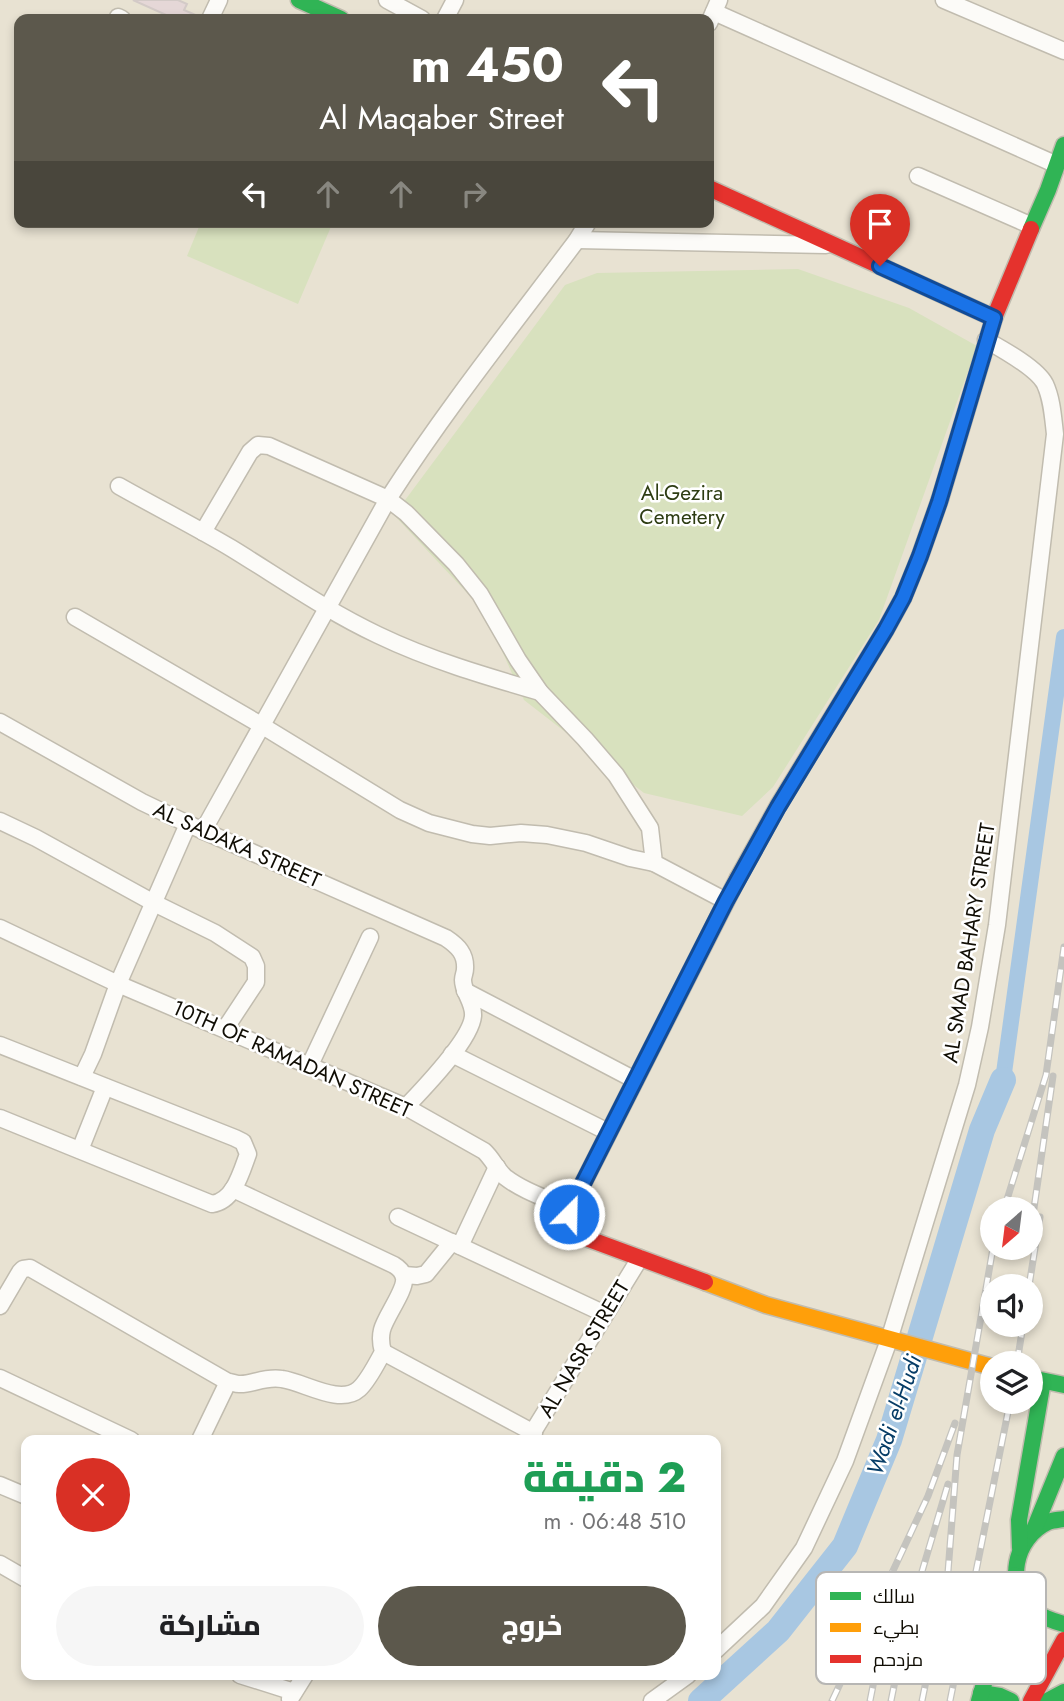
<!DOCTYPE html>
<html lang="ar">
<head>
<meta charset="utf-8">
<style>
  body { margin:0; font-family:Jost,Cairo,sans-serif; background:#f6f6f6; color:#202124; direction:rtl; height:100vh; display:flex; flex-direction:column; font-size:26px; white-space:nowrap }
  * { box-sizing:border-box; margin:0 }
  p { font-size:23px; color:#757577 }
  .icon { flex:none; width:38px; height:38px; fill:none; stroke:currentColor; stroke-width:2; stroke-linecap:round; stroke-linejoin:round }
  .map { position:relative; flex:1; overflow:hidden; direction:ltr }
  .drawer { position:absolute; left:21px; top:1435px; width:700px; height:245px; display:flex; flex-direction:column; background:#fff; border-radius:14px; box-shadow:0 4px 10px #0003; direction:rtl }
  .drawer>* { flex:none }
  .banner { position:absolute; left:14px; top:14px; width:700px; height:214px; border-radius:14px; box-shadow:0 4px 10px #0003; direction:rtl; background:#5c584c; color:#fff; overflow:hidden }
  .needle { width:46px; rotate:208deg }
  .tools { position:absolute; left:980px; top:1197px; display:grid; gap:14px }
  .tools a { display:grid; place-items:center; width:63px; height:63px; border-radius:50%; background:#fff; box-shadow:0 4px 10px #0003; font-size:35px }
  .pin { position:absolute; display:grid; place-items:center; width:60px; height:60px; color:#fff; margin:-72px -30px; border-radius:50% 50% 50% 0; rotate:-45deg; box-shadow:0 0 7px #0007 }
  .pin .icon { rotate:45deg }
  .me { position:absolute; width:77px; margin:-38px; rotate:23deg; stroke-linejoin:round; filter:drop-shadow(0 0 5px #0008) }
  .turn { display:flex; align-items:center; gap:24px; height:147px; padding:0 35px; font-size:32px }
  .turn .icon { width:91px; height:91px; stroke-width:2.5 }
  .turn b { display:block; font-size:49px; line-height:60px }
  .lanes { display:flex; align-items:center; height:66px; padding:0 35px; background:#0003; justify-content:center; gap:35px; direction:ltr }
  .lanes .off { opacity:.35 }
  .round { display:grid; place-items:center; flex:none; width:74px; height:74px; border-radius:37px; background:#f6f6f6 }
  .headline { display:flex; align-items:center; justify-content:space-between; height:119px; padding:0 35px }
  h1 { font-size:42px; font-weight:800; line-height:52px; color:#1e9e55 }
  .cta { display:flex; gap:14px; margin-top:auto; padding:14px 35px }
  .cta a { flex:1; height:80px; border-radius:42px; background:#5c584c; color:#fff; font-size:28px; font-weight:800; line-height:80px; text-align:center }
  .cta a+a { background:#f6f6f6; color:#202124 }
  .map>svg:first-child { display:block }
  .green { fill:#d8e1be }
  .lines { fill:none; stroke-linecap:round; stroke-linejoin:round }
  .canal { stroke:#a8c7e2; stroke-width:16 }
  .river { stroke:#a8c7e2; stroke-width:26 }
  .building { fill:#e5d7d7; stroke:#d3cac7; stroke-width:2 }
  .street-casing { stroke:#c1bcaf; stroke-width:19 }
  .fast-casing { stroke:#c1bcaf; stroke-width:19 }
  .slow-casing { stroke:#c1bcaf; stroke-width:19 }
  .jam-casing { stroke:#c1bcaf; stroke-width:19 }
  .street { stroke:#fcfbf8; stroke-width:16 }
  .fast { stroke:#30b455; stroke-width:16 }
  .slow { stroke:#ff9f0a; stroke-width:16 }
  .jam { stroke:#e5322d; stroke-width:16 }
  .rail-casing { stroke:#c4c3be; stroke-width:7 }
  .rail { stroke:#fff; stroke-width:4.5; stroke-dasharray:13; stroke-linecap:butt }
  .route-casing { stroke:#114b97; stroke-width:18 }
  .route { stroke:#1a73e8; stroke-width:12 }
  .labels { text-anchor:middle; stroke-width:5; stroke-linejoin:round; paint-order:stroke }
  .park-label { font-size:21px; fill:#2d3c12; stroke:#fff }
  .street-label { font-size:21px; fill:#100d04; stroke:#fff }
  .water-label { font-size:23px; font-style:italic; fill:#073d67; stroke:#fff }
  .key { fill:#fff; stroke:#b7b6b4; stroke-width:2 }
  .key-label { font-size:19px; fill:#100d04 }
</style>
</head>
<body>
<div class="map">
<svg width="1064" height="1701" viewBox="0 0 1064 1701">
  <rect width="100%" height="100%" fill="#e8e2d2"/>
  <g class="green">
    <polygon points="201,222 333,222 298,304 187,256"/>
    <polygon points="798,269 909,308 977,346 879,620 773,787 742,816 644,793 524,700 484,611 394,515 565,285 597,273"/>
  </g>
  <g class="lines">
    <polyline class="canal" points="1003,1080 1064,637"/>
    <polyline class="river" points="701,1701 778,1631 845,1546 889,1440 982,1130 1003,1080"/>
  </g>
  <polygon class="building" points="133,0 178,0 187,4 184,10 200,17 200,19 175,19"/>
  <g class="lines">
    <g class="street-casing">
      <g id="street">
        <polyline points="387,0 422,19"/>
        <polyline points="944,0 1064,51"/>
        <polyline points="714,12 1057,165"/>
        <polyline points="118,17 122,19"/>
        <polyline points="210,19 219,0"/>
        <polyline points="445,19 455,0"/>
        <polyline points="709,23 719,0"/>
        <polyline points="918,176 1032,226"/>
        <polyline points="577,240 826,245"/>
        <path d="M119,486C156,507 194,526 231,548C280,578 327,611 378,635C430,660 485,676 540,692"/>
        <polyline points="203,532 250,452 258,445 269,446 388,499 406,513 456,564 480,594 518,660 540,692 585,739 616,775 650,828 654,863 726,901"/>
        <polyline points="75,617 261,725 400,810 429,823 472,834 490,836 521,833 547,835 586,843 630,858 654,863"/>
        <path d="M0,722L142,802L188,824L446,938C458,946 466,954 465,969C465,973 463,976 463,980C463,993 474,1002 473,1016C471,1040 423,1089 406,1107"/>
        <polyline points="0,821 36,838 154,903 215,933 252,957 256,966 256,982 225,1029"/>
        <path d="M203,831L388,499C446,409 513,325 577,240L588,222"/>
        <path d="M0,928L118,984L406,1107L484,1151C492,1158 497,1170 505,1177C523,1191 548,1199 570,1209"/>
        <polyline points="465,991 635,1080"/>
        <path d="M0,1045L235,1138L243,1142L248,1154C241,1173 234,1201 212,1204L0,1118"/>
        <polyline points="452,1054 608,1132"/>
        <polyline points="309,1067 370,937"/>
        <polyline points="82,1077 93,1054 118,984 188,824"/>
        <polyline points="80,1150 105,1087"/>
        <polyline points="398,1217 605,1314"/>
        <polyline points="460,1246 497,1167"/>
        <polyline points="404,1275 417,1276 426,1274 452,1242"/>
        <path d="M0,1306L20,1272L23,1269L30,1268L228,1382C232,1382 235,1384 239,1384C252,1385 264,1376 282,1379C304,1382 340,1406 359,1389C368,1381 377,1363 383,1352C381,1345 380,1338 382,1330C385,1317 406,1290 404,1278C403,1272 399,1268 394,1265L233,1189"/>
        <polyline points="383,1352 534,1433"/>
        <polyline points="0,1378 131,1440"/>
        <polyline points="200,1440 228,1382"/>
        <polyline points="528,1440 640,1258"/>
        <polyline points="0,1485 26,1496"/>
        <polyline points="0,1564 26,1579"/>
        <path d="M716,1650L763,1606L804,1548L845,1461L889,1340L967,1085L980,1027L997,925L1055,434C1053,417 1052,399 1045,384C1037,368 1002,349 986,340"/>
        <polyline points="240,1675 294,1692"/>
        <polyline points="290,1699 305,1675"/>
        <polyline points="652,1701 688,1675"/>
      </g>
    </g>
    <g class="fast-casing">
      <g id="fast">
        <polyline points="299,0 341,19"/>
        <polyline points="1031,229 1048,190 1064,145"/>
        <polyline points="1031,1378 1064,1385"/>
        <path d="M1064,1519C1059,1520 1053,1520 1048,1522C1014,1538 1004,1586 1034,1611C1043,1618 1053,1621 1064,1624"/>
        <polyline points="1033,1532 1064,1456"/>
        <polyline points="1020,1548 1019,1520 1043,1381"/>
        <polyline points="981,1693 1000,1696 1011,1701"/>
        <polyline points="979,1701 1015,1575"/>
        <polyline points="1047,1701 1064,1692"/>
      </g>
    </g>
    <g class="slow-casing">
      <g id="slow">
        <polyline points="738,878 778,806 886,629 903,598 920,556 940,499"/>
        <polyline points="705,1282 766,1305 992,1367"/>
      </g>
    </g>
    <g class="jam-casing">
      <g id="jam">
        <polyline points="709,188 994,318"/>
        <polyline points="940,499 994,318 1031,229"/>
        <path d="M705,1282L586,1238C574,1230 570,1223 570,1209L738,878"/>
        <polyline points="1031,1701 1064,1640"/>
      </g>
    </g>
    <use href="#street" class="street"/>
    <use href="#fast" class="fast"/>
    <use href="#slow" class="slow"/>
    <use href="#jam" class="jam"/>
    <g class="rail-casing">
      <g id="rail">
        <polyline points="1004,1209 1046,1075 1064,947"/>
        <polyline points="1031,1229 1053,1076"/>
        <polyline points="1029,1286 1040,1217"/>
        <polyline points="1017,1363 1023,1325"/>
        <polyline points="832,1701 928,1496 955,1423"/>
        <polyline points="870,1701 893,1584"/>
        <polyline points="891,1701 907,1622 948,1484"/>
        <polyline points="922,1701 948,1572 957,1455 993,1248"/>
        <polyline points="950,1701 1010,1402"/>
      </g>
    </g>
    <use href="#rail" class="rail"/>
  </g>
  <g class="lines">
    <g class="route-casing">
      <polyline id="route" points="569,1214 570,1209 726,901 778,807 886,629 903,598 920,556 939,502 994,318 880,266"/>
    </g>
    <use href="#route" class="route"/>
  </g>
  <g class="labels">
    <g class="park-label">
      <text x="682" y="500">Al-Gezira<tspan x="682" dy="24">Cemetery</tspan></text>
    </g>
    <g class="street-label">
      <text transform="translate(237 845) rotate(24)" y="7">AL SADAKA STREET</text>
      <text transform="translate(969 943) rotate(-81)" y="7">AL SMAD BAHARY STREET</text>
      <text transform="translate(292 1059) rotate(24)" y="7">10TH OF RAMADAN STREET</text>
      <text transform="translate(584 1349) rotate(-59)" y="7">AL NASR STREET</text>
    </g>
    <g class="water-label">
      <text transform="translate(894 1415) rotate(-71)" y="8">Wadi el-Hudi</text>
    </g>
  </g>
  <rect x="816" y="1572" width="230" height="112" rx="10" class="key"/>
  <rect x="830" y="1592" width="31" height="8" fill="#30b455"/>
  <rect x="830" y="1623" width="31" height="9" fill="#ff9f0a"/>
  <rect x="830" y="1655" width="31" height="8" fill="#e5322d"/>
  <g class="key-label">
    <text x="873" y="1603">سالك</text>
    <text x="873" y="1634">بطيء</text>
    <text x="873" y="1666">مزدحم</text>
  </g>
</svg>
<div class="tools">
<a><svg class="needle" viewBox="-14 -14 28 28"><path d="M0-13l5 13h-10z" fill="#e53935"/><path d="M0 13l5-13h-10z" fill="#757577"/></svg></a>
<a><svg class="icon" aria-label="sound" viewBox="0 0 24 24"><path d="M4 9h4l5-4v14l-5-4H4zM17 9q2 3 0 6"/></svg></a>
<a><svg class="icon" aria-label="layers" viewBox="0 0 24 24"><path d="M12 4l9 5-9 5-9-5zM3 14l9 5 9-5"/></svg></a>
</div>
<div class="pin" style="left:880px;top:266px;background:#d93025"><svg class="icon" aria-label="arrive" viewBox="0 0 24 24"><path d="M6 21V4h12l-3 4 3 4H6"/></svg></div>
<svg class="me" style="left:569px;top:1214px" viewBox="-20 -20 40 40"><circle r="17" fill="#1a73e8" stroke="#fff" stroke-width="3"/><path d="M0-11L8 9 0 5-8 9z" fill="#fff"/></svg>
<div class="banner">
<div class="turn"><svg class="icon" aria-label="left" viewBox="0 0 24 24"><path d="M17 20v-9H6M10 6l-5 5 5 5"/></svg><div><b>450 m</b>Al Maqaber Street</div></div>
<div class="lanes"><svg class="icon" aria-label="left" viewBox="0 0 24 24"><path d="M17 20v-9H6M10 6l-5 5 5 5"/></svg><svg class="icon off" aria-label="ahead" viewBox="0 0 24 24"><path d="M12 20V5M6 11l6-6 6 6"/></svg><svg class="icon off" aria-label="ahead" viewBox="0 0 24 24"><path d="M12 20V5M6 11l6-6 6 6"/></svg><svg class="icon off" aria-label="right" viewBox="0 0 24 24"><path d="M7 20v-9h11M14 6l5 5-5 5"/></svg></div>
</div>
<section class="drawer">
<div class="headline"><div><h1>2 دقيقة</h1><p>510 m · 06:48</p></div><a class="round" style="background:#d93025;color:#fff"><svg class="icon" aria-label="close" viewBox="0 0 24 24"><path d="M6 6l12 12M18 6L6 18"/></svg></a></div>
<div class="cta"><a>خروج</a><a>مشاركة</a></div>
</section>
</div>
</body>
</html>
